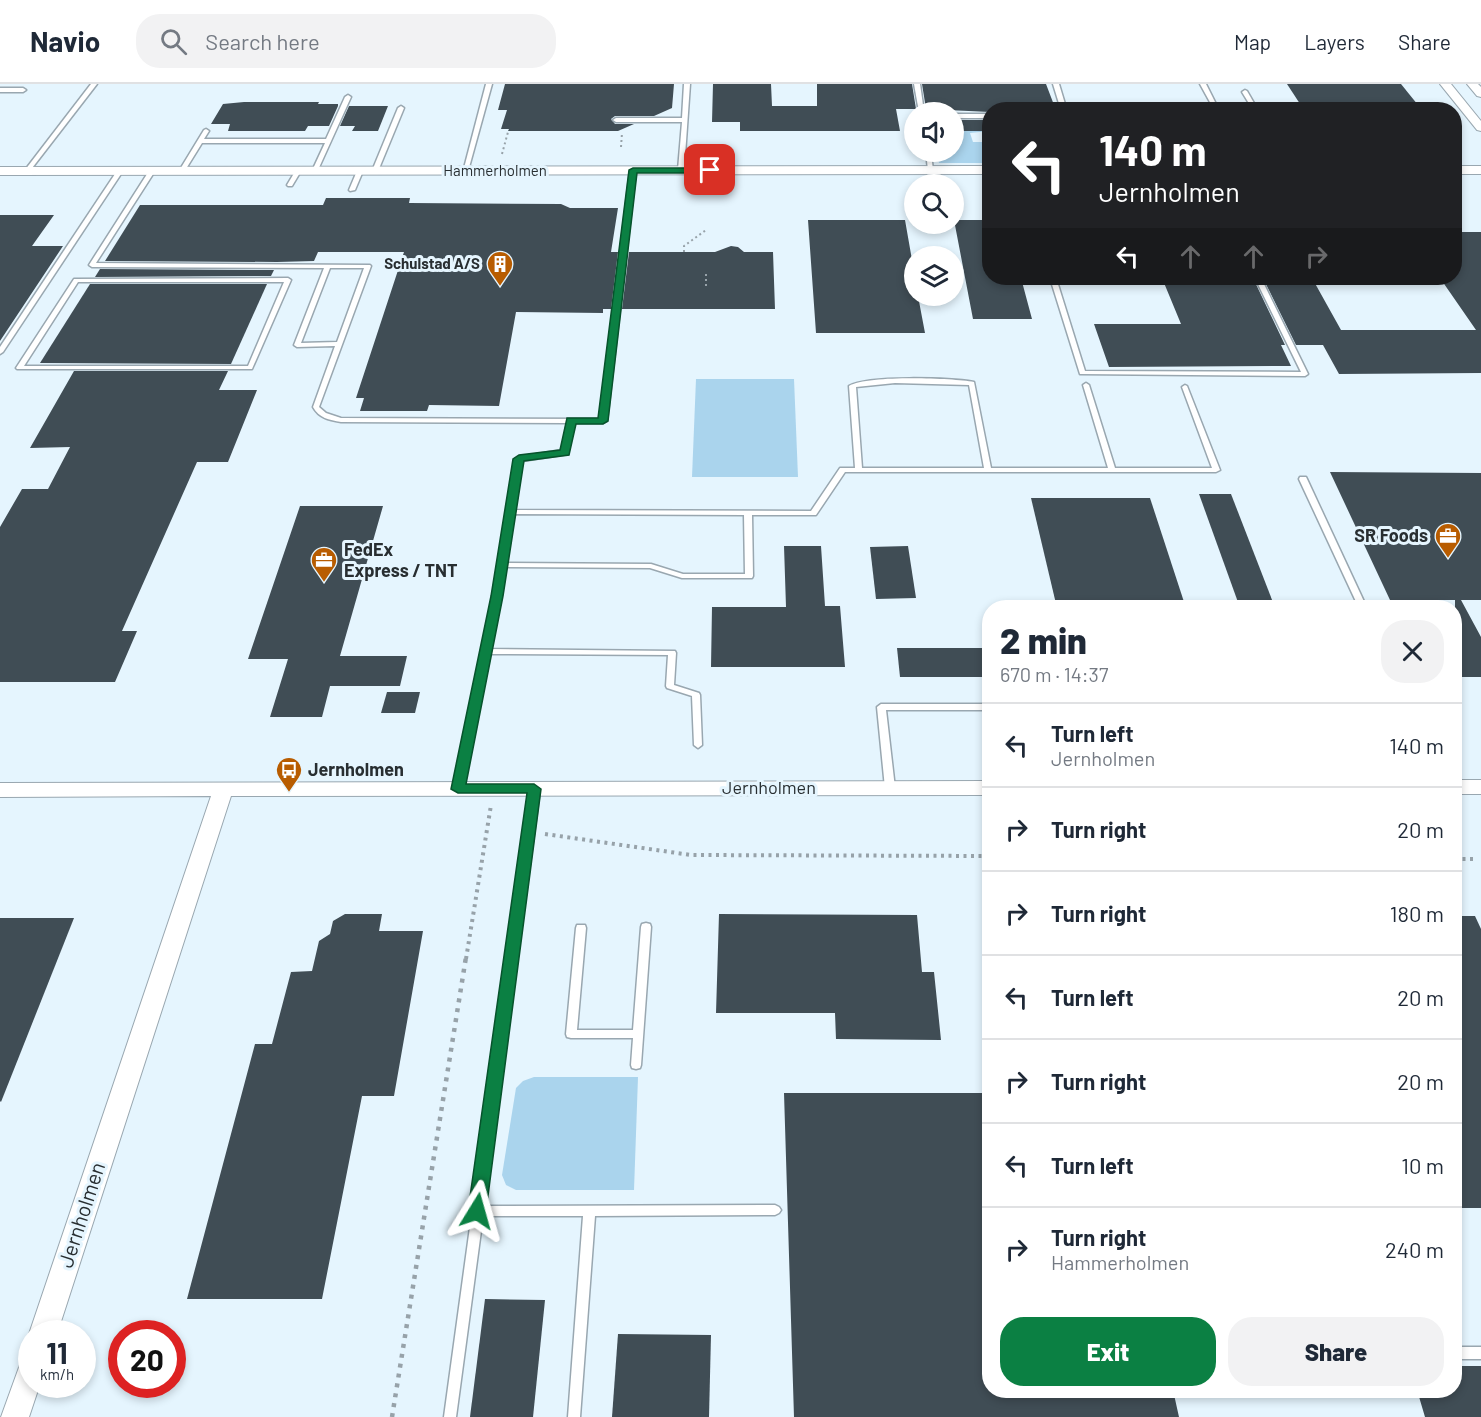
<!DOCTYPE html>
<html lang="en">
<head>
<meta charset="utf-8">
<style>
  body { margin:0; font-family:Barlow,sans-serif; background:#f2f2f3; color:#1f2937; height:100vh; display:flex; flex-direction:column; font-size:22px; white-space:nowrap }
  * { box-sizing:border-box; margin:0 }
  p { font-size:20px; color:#747a83 }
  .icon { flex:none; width:33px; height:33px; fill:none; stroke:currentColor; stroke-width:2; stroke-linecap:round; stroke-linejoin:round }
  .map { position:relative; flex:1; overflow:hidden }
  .drawer { position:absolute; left:982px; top:516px; width:480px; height:798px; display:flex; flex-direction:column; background:#fff; border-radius:24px; box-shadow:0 3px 9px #0003 }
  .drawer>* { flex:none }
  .banner { position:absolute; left:982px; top:18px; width:480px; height:183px; border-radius:24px; box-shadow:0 3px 9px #0003; background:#202124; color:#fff; overflow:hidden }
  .controls { position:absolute; left:904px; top:18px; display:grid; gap:12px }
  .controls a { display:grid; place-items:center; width:60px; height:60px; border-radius:50%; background:#fff; box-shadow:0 3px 9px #0003; font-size:30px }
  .speed { position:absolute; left:18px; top:1236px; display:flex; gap:12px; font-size:30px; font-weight:700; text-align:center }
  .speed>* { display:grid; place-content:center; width:78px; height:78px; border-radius:50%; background:#fff; box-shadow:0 3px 9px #0003; line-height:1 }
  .speed small { font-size:15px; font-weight:400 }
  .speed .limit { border:9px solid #d22; background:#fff; color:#111 }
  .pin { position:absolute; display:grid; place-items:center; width:51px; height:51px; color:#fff; margin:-26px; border-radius:12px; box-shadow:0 3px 9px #0006 }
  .me { position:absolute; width:66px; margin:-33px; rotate:8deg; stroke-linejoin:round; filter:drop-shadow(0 0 4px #0008) }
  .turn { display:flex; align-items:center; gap:21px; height:126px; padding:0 18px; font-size:27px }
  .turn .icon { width:78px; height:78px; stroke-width:2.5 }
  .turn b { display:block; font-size:42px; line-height:51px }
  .lanes { display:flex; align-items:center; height:57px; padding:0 18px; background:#0003; justify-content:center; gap:30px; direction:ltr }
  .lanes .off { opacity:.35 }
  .round { display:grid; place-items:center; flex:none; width:63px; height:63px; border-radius:24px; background:#f2f2f3 }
  .summary { display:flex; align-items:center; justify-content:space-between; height:102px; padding:0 18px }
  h1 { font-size:36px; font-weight:800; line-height:45px }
  .button { display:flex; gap:12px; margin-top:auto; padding:12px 18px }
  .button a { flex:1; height:69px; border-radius:24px; background:#0b8043; color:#fff; font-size:24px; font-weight:800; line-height:69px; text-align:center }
  .button a+a { background:#f2f2f3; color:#1f2937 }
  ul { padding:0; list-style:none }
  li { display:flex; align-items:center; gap:18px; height:84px; padding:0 18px; border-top:2px solid #e0e1e3 }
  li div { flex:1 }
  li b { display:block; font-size:22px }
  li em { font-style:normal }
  header { display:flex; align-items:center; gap:36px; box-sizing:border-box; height:84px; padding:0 30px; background:#fff; border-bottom:2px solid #e0e1e3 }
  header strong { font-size:28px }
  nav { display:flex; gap:33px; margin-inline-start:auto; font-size:21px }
  .search { width:420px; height:54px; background:#f2f2f3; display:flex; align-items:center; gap:15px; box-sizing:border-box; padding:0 21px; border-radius:24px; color:#747a83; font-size:22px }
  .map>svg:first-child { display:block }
  .green { fill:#aad4ed }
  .building { fill:#404d55 }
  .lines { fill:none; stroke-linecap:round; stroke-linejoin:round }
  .lane-casing { stroke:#99a7b0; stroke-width:3 }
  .street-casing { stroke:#99a7b0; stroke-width:2 }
  .path-far2 { stroke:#97a2a9; stroke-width:2; stroke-dasharray:2 3; stroke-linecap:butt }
  .path-far1 { stroke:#97a2a9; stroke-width:4; stroke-dasharray:3 4.5; stroke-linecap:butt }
  .path { stroke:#97a2a9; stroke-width:4.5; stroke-dasharray:4 6; stroke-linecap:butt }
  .lane { fill:#fff; fill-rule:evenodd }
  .street { fill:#fff; fill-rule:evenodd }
  .route { fill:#0b8043; stroke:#07532c; stroke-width:1.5 }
  .labels { text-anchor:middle; stroke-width:6; stroke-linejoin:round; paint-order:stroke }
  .far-street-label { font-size:15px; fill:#282e31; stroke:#e5f5fe }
  .far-poi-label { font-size:15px; font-weight:bold; fill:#282e31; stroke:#e5f5fe; text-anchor:end }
  .poi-label { font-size:18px; font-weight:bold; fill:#282e31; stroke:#e5f5fe; text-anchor:start }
  .street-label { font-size:18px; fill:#282e31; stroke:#e5f5fe }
  .near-street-label { font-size:21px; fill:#282e31; stroke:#e5f5fe }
</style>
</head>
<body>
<header>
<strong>Navio</strong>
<div class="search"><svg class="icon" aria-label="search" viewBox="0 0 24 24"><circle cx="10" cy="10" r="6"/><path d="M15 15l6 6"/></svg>Search here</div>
<nav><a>Map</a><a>Layers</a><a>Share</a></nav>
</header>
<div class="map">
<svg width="1481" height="1333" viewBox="0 0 1481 1333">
  <rect width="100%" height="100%" fill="#e5f5fe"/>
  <g class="green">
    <polygon points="954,47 989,47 970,49 973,58 990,58 990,79 939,79 937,68 954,68"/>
    <polygon points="696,295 794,295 798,393 692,393"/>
    <polygon points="534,993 638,993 634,1106 516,1106 506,1101 502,1091 516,1004 523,997"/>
  </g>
  <g class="building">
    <polygon points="505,0 674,0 672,24 654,32 615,32 611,35 615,40 634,40 618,47 508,47 509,45 501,45 507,26 498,26"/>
    <polygon points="713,0 771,0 772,22 817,22 817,0 912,0 916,25 896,25 900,47 740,47 740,38 712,38"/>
    <polygon points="922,0 1046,0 1054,21 1048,21 1049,25 990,25 990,28 926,25"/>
    <polygon points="1287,0 1401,0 1422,26 1304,26"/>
    <polygon points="244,18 319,18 318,20 338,20 338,22 329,42 308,42 305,47 228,47 230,40 211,40 223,20"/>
    <polygon points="349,22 388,22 378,47 352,47 355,42 340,42"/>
    <rect x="954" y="36" width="36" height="11"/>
    <polygon points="326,114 410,114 409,119 561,120 570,124 618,124 611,168 618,168 611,225 603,225 603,229 516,228 499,322 429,321 427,327 360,327 364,314 356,314 404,168 318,168 314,177 277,178 105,177 140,121 323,121"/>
    <polygon points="0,131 54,131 32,162 63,162 0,257"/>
    <polygon points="808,136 905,136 915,193 915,212 918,212 925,249 816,249"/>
    <polygon points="954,136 990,136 990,194 1021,194 1032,235 973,235"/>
    <polygon points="1455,148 1481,148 1481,289 1339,290 1323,261 1296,261 1263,194 1312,194 1341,246 1476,246 1440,194 1455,194"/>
    <polygon points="731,162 738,163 744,168 773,168 775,225 622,225 629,168 715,168"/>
    <polygon points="100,185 274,186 271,192 95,193"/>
    <polygon points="1162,194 1253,194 1285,261 1281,261 1291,282 1109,283 1094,240 1181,240"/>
    <polygon points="90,200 267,200 231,280 40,279"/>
    <polygon points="74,287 228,287 219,306 257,306 228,378 197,378 122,547 137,547 115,598 0,598 0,443 22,405 48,405 70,363 30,364"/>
    <polygon points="1330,388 1481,389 1481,516 1461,516 1481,553 1481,593 1455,593 1455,516 1390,516"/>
    <polygon points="1199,410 1231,410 1274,521 1239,521"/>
    <polygon points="1031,414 1150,414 1186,524 1057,524"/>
    <polygon points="300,422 383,422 340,572 407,572 400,602 330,602 322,633 270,633 288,575 248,575"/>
    <polygon points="784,462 821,462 825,522 840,522 845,583 711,583 712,523 786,523"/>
    <polygon points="908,462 916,514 876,515 870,463"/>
    <polygon points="897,564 990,564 990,593 900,593"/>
    <polygon points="387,608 420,608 415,629 381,629"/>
    <polygon points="345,830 382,830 379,847 423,847 394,1012 362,1012 322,1215 187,1215 255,960 272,960 291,888 312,887 319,857 330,850 333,837"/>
    <polygon points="719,830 917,831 922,888 934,888 941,956 836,955 835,929 716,929"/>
    <polygon points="1455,832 1475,832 1481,845 1481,1124 1455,1124"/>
    <polygon points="0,834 74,834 1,1018 0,1017"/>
    <polygon points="784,1009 988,1009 990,1024 990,1306 1173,1306 1179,1333 794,1333"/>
    <polygon points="485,1215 545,1216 533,1333 470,1333"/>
    <polygon points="618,1250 711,1251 709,1333 612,1333"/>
    <polygon points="1455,1282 1481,1282 1481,1333 1425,1333 1417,1306 1455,1306"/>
  </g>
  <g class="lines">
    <g class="lane-casing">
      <g id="lane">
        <polygon points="91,0 97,0 29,88 25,88 25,86"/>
        <polygon points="486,0 492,0 468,87 463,88"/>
        <polygon points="684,0 690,0 684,86 681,88 678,86 682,38 616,38 613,36 616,34 682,34"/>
        <polygon points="914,0 920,0 924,28 919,28"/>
        <polygon points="1053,0 1059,0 1065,20 1211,20 1200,0 1206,0 1219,26 1214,26 1213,24 1066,24 1066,26 1061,26"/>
        <polygon points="0,4 23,4 26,6 23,8 0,8"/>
        <polygon points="1245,6 1247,7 1258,26 1253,26 1242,8"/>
        <polygon points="348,11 351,13 317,88 312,87 325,59 202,59 184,88 179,87 204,46 206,45 209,47 204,55 326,55 345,13"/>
        <polygon points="401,22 404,24 378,87 373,88 372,87 398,24"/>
        <rect x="954" y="30" width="36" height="4"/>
        <polygon points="926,68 931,68 933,87 928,86"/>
        <path d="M633,84L636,86L607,337L603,339H574L568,370L522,377L515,426L811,427L840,384H855L849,302C868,291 950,294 974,298L991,384H1108L1083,301L1086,299L1089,301L1115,384H1212L1182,303L1185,301L1187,302L1220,386L1216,388H845L816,431H752L753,492L752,494H682L650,484L506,483L491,565L675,567L676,569L674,601L699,609L700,611L702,661L698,664L694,661L692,612L667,604L666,602L668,571L490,570L463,705L461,707H455L453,705L493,512L515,375L519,373L562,366L567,339L341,338C329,336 319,334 313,323L335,262L297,263L294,261L324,184L92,183L89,181L149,87L154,86L155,87L96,179L370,181L371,182L319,323L326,329L341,334L600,335L630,86ZM330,184H364L337,258L301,259ZM895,299L969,301L984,384H862L856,303ZM514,430L744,431L745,490H683L651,480L506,479Z"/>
        <polygon points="120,85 123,87 3,268 0,270 0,263 117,87"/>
        <polygon points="360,85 363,87 355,106 350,107 349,106 357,87"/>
        <polygon points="296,86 301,87 292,102 288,102 287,101"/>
        <polygon points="1050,194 1056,194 1085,287 1301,288 1255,194 1261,194 1308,290 1305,292 1080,290"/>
        <path d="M74,195L288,194L291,196L252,285H17L16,284ZM78,198H284L248,282H24Z"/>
        <polygon points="1300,393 1306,393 1307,395 1367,524 1359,524 1299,395"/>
        <polygon points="881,620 990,620 990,626 886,626 895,704 890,707 885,704 877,623"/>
        <polygon points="535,702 540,705 484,1122 775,1121 779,1123 781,1126 779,1129 775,1131 595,1132 580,1333 568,1333 583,1132 483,1132 456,1333 444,1333 530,705"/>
        <polygon points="646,839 650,840 651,843 641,981 640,984 636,985 632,984 631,981 633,954 571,954 567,953 566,950 576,844 577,841 585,841 586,844 577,946 633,946 641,843 642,840"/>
        <rect x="1455" y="1263" width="26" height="12"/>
      </g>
    </g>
    <g class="street-casing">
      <g id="street">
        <polygon points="1440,0 1451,0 1481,37 1481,47 1477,46"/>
        <polygon points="1467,0 1478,0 1481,3 1481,13 1477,12"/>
        <polygon points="990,82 990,90 0,91 0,83"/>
        <rect x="1455" y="82" width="26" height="8"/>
        <rect x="1455" y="696" width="26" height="14"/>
        <polygon points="990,697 990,711 231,712 57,1250 32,1250 32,1254 29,1250 211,712 0,713 0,699"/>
        <polygon points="32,1272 32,1300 40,1300 29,1333 1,1333 22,1275"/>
      </g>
    </g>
    <g class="path-far2">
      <polyline points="621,63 622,49"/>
      <polyline points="502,70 508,48"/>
      <polyline points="684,168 684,162 706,146"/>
      <polyline points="706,190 706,205"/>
    </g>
    <g class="path-far1">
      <polyline points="545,750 691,771 990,772"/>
      <polyline points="1455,775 1477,775"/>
      <polyline points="466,875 491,721"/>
    </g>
    <polyline class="path" points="392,1333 466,873"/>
    <use href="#lane" class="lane"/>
    <use href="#street" class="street"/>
  </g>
  <polygon class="route" points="633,84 710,84 714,86 710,89 637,89 608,337 603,340 576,340 569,371 524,377 503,512 466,700 534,700 541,705 486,1127 483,1133 477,1135 471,1133 468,1127 527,709 458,709 451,705 491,512 513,375 519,371 560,366 567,334 598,334 629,86"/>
  <defs>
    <g id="building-pin" transform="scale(1.35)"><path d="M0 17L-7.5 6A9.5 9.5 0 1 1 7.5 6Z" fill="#b85c00" stroke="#e5f5fe"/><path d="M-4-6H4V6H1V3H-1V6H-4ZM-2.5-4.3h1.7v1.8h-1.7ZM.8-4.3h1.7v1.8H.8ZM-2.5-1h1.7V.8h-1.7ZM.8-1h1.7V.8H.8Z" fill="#fff"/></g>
    <g id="office-pin" transform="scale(1.35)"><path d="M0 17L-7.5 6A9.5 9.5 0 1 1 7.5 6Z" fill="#b85c00" stroke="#e5f5fe"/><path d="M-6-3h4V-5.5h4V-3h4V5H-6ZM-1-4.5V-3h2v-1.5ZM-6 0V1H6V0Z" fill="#fff"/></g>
    <g id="bus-pin" transform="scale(1.35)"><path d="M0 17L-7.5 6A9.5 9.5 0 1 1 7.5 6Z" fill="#b85c00" stroke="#e5f5fe"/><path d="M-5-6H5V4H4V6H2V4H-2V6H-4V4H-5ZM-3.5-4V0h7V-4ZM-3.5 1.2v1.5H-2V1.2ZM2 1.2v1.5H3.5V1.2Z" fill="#fff"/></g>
  </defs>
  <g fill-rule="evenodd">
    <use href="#building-pin" x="500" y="180"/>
    <use href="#office-pin" x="1448" y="452"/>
    <use href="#office-pin" x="324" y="476"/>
    <use href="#bus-pin" x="289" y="686"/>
  </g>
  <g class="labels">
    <g class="far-street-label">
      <text x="495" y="92">Hammerholmen</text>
    </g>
    <g class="far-poi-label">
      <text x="480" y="185">Schulstad A/S</text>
    </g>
    <g class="poi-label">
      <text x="1428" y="458" text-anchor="end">SR Foods</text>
      <text x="344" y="472">FedEx<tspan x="344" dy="21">Express / TNT</tspan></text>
      <text x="308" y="692">Jernholmen</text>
    </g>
    <g class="street-label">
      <text x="769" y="710">Jernholmen</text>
    </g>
    <g class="near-street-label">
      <text transform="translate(82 1131) rotate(-72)" y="7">Jernholmen</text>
    </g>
  </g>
</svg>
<div class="controls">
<a><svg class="icon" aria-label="sound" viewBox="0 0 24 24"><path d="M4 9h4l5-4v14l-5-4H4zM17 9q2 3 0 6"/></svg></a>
<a><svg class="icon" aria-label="search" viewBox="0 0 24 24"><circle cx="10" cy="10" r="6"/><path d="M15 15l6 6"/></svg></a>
<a><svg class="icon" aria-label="layers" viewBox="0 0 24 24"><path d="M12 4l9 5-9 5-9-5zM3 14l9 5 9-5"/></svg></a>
</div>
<div class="speed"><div>11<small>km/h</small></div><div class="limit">20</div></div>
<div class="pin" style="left:710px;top:86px;background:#d93025"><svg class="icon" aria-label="arrive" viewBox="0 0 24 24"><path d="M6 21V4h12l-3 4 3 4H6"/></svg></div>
<svg class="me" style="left:477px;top:1127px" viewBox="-20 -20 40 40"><path d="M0-17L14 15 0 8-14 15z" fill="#0b8043" stroke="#fff" stroke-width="4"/></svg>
<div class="banner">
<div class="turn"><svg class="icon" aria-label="left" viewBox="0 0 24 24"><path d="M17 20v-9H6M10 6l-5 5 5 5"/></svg><div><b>140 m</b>Jernholmen</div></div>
<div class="lanes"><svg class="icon" aria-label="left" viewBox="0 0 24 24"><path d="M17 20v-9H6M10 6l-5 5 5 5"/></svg><svg class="icon off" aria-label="ahead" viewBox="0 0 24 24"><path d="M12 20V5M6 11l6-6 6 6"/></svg><svg class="icon off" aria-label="ahead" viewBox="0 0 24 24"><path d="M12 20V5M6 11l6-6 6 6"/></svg><svg class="icon off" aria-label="right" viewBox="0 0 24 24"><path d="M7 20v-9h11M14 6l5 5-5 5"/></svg></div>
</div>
<section class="drawer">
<div class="summary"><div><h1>2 min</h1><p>670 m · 14:37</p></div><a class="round"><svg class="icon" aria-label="close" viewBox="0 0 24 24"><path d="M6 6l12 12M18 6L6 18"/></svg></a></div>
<ul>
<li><svg class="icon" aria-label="left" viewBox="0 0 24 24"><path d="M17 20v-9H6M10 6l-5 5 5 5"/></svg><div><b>Turn left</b><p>Jernholmen</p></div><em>140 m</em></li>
<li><svg class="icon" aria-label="right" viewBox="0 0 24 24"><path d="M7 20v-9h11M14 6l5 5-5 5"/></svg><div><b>Turn right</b></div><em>20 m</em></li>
<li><svg class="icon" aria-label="right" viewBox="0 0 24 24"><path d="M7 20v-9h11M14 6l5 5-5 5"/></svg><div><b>Turn right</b></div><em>180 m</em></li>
<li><svg class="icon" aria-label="left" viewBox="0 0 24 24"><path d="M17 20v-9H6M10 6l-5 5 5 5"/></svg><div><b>Turn left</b></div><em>20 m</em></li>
<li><svg class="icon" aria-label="right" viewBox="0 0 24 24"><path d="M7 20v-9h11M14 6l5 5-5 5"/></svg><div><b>Turn right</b></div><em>20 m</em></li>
<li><svg class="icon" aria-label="left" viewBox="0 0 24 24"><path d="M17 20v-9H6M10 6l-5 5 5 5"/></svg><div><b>Turn left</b></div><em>10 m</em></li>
<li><svg class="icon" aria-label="right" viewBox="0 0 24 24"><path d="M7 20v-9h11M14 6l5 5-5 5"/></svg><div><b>Turn right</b><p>Hammerholmen</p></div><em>240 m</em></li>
</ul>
<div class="button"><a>Exit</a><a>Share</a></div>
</section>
</div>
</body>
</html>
